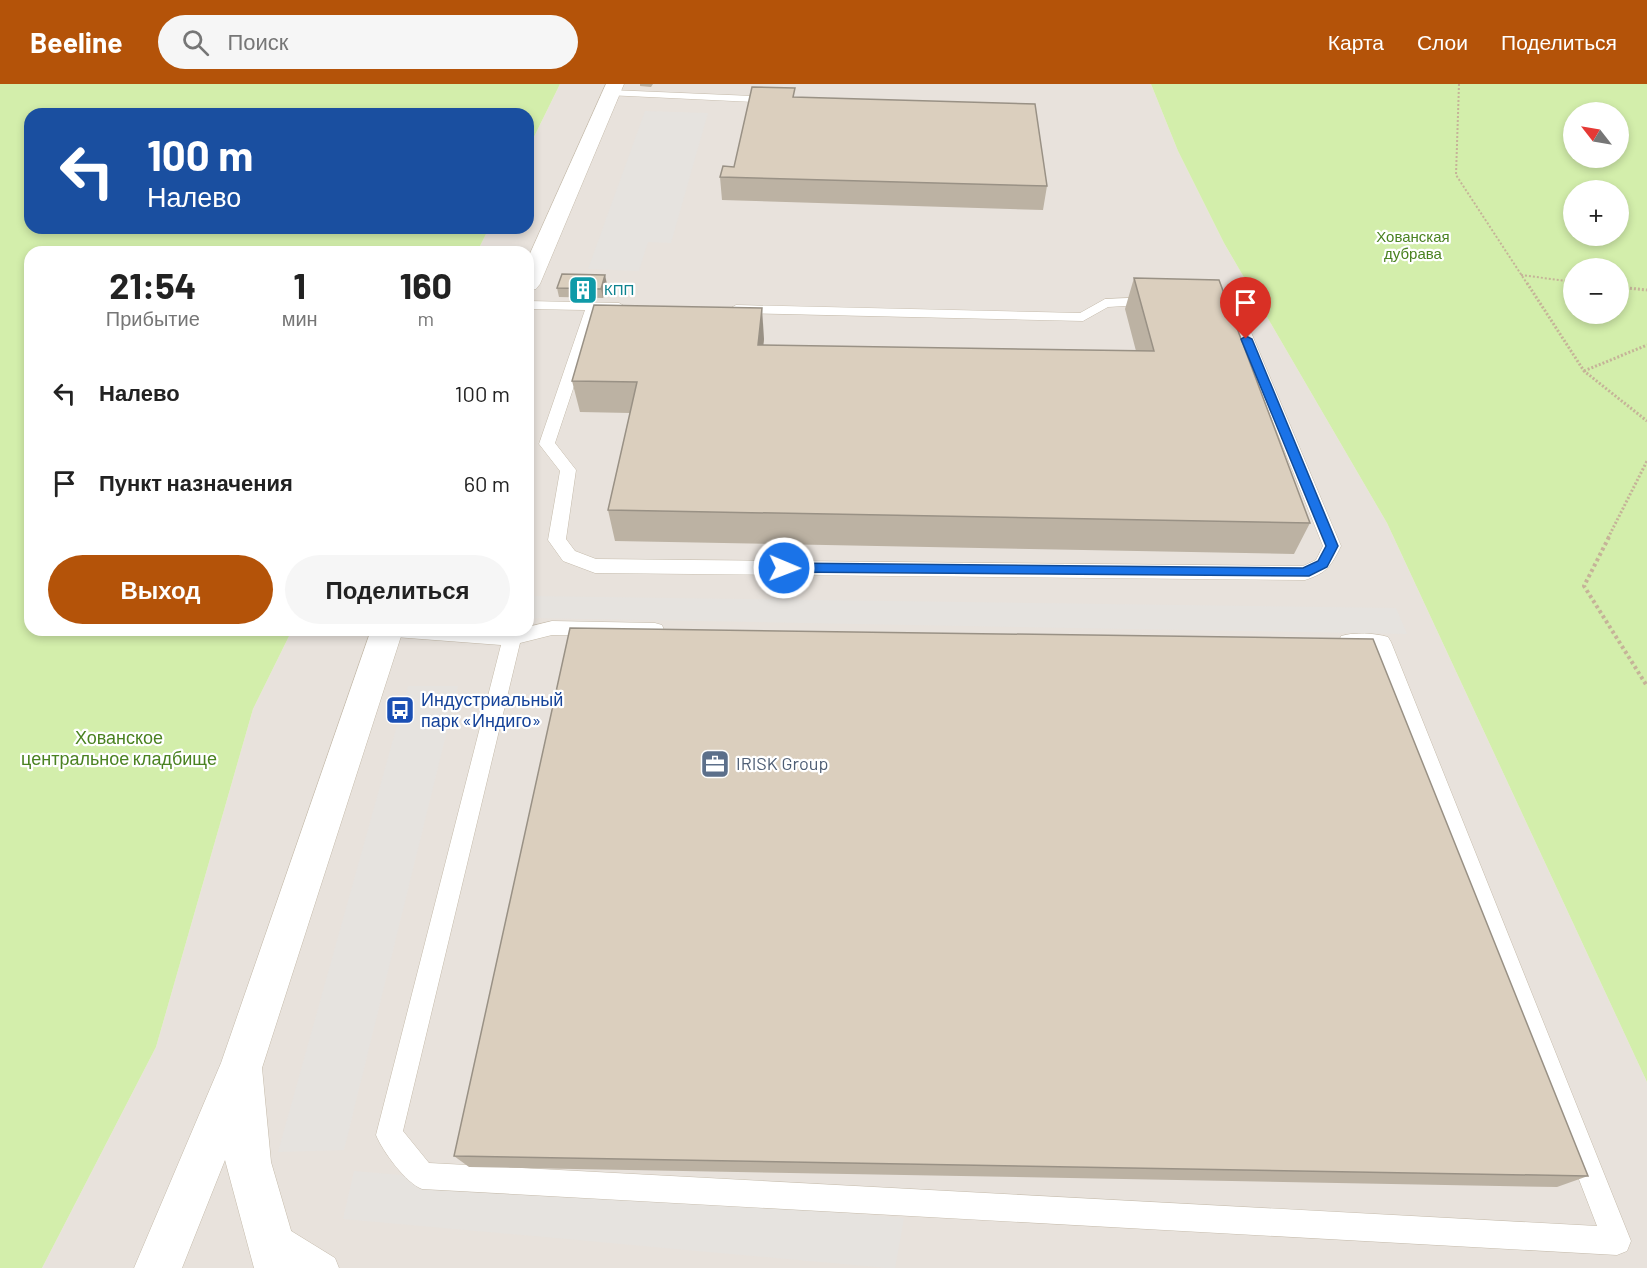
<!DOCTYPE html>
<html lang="ru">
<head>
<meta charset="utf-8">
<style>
  body { margin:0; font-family:Barlow,sans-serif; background:#f6f6f6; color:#222; height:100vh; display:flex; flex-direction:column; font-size:22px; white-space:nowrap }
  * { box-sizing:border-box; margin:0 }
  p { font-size:20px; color:#767676 }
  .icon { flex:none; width:33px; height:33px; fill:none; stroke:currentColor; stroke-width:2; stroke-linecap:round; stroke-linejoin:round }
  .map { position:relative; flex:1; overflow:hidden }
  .sheet { position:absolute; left:24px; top:162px; width:510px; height:390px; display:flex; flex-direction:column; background:#fff; border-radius:18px; box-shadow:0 3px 9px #0003 }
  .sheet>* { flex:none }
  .top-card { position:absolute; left:24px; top:24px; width:510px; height:126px; border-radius:18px; box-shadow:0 3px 9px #0003; background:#1a4fa0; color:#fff; overflow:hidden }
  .needle { width:39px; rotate:301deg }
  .tools { position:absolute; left:1563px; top:18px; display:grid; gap:12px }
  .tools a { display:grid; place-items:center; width:66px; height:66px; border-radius:50%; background:#fff; box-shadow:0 3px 9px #0003; font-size:30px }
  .pin { position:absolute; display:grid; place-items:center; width:51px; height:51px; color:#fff; margin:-62px -26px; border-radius:50% 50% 50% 0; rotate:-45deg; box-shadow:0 0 6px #0007 }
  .pin .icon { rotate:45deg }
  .me { position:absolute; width:66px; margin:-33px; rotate:91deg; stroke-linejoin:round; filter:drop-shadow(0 0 4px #0008) }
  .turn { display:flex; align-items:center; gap:21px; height:126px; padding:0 24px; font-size:27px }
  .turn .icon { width:78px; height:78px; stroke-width:2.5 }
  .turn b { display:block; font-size:42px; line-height:51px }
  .eta { display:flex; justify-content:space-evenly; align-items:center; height:102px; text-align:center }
  .eta b { font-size:36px; font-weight:700; line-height:42px }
  .button { display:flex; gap:12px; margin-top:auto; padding:12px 24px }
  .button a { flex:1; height:69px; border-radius:36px; background:#b45309; color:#fff; font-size:24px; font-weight:700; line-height:69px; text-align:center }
  .button a+a { background:#f6f6f6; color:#222 }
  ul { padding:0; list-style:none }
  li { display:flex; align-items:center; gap:18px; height:90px; padding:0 24px }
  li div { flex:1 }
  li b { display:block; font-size:22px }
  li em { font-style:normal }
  header { display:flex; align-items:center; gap:36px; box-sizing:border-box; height:84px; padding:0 30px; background:#b45309; color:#fff }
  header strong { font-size:28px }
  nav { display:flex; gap:33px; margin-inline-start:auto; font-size:21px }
  .search { width:420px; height:54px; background:#f6f6f6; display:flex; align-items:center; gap:15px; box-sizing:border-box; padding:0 21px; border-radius:33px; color:#767676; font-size:22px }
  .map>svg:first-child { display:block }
  .industrial { fill:#e8e2dc }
  .green { fill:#d3eeab; fill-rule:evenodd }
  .parking { fill:#e6e3df }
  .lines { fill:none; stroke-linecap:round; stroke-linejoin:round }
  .service-casing { stroke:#c5bbab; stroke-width:1 }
  .minor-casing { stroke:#c5bbab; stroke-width:1 }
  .path-far2 { stroke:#c5b398; stroke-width:2; stroke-dasharray:2 2; stroke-linecap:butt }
  .path-far1 { stroke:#c5b398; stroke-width:3; stroke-dasharray:2 2; stroke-linecap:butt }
  .path { stroke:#c5b398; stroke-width:4; stroke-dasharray:3 3; stroke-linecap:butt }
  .service { fill:#fff; fill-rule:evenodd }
  .minor { fill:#fff; fill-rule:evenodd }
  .wall { fill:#bcb2a3 }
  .shaded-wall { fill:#999185 }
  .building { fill:#dbcfbe; stroke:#999185; stroke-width:1.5 }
  .route { fill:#1a73e8; stroke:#114b97; stroke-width:1.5 }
  .labels { text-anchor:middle; stroke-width:4.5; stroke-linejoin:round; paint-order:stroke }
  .far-park-label { font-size:15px; fill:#4a8221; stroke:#fff }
  .far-culture-label { font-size:15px; fill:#0d838f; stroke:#fff; text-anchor:start }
  .transit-label { font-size:18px; fill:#164399; stroke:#fff; text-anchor:start }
  .park-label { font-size:18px; fill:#4a8221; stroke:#fff }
  .service-label { font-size:18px; fill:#4e5e75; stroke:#fff; text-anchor:start }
</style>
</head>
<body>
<header>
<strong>Beeline</strong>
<div class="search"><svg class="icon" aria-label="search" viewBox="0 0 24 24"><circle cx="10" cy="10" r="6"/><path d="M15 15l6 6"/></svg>Поиск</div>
<nav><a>Карта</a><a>Слои</a><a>Поделиться</a></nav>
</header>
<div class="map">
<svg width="1647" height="1184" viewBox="0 0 1647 1184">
  <rect width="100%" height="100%" fill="#f5f0e7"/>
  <polygon class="industrial" points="560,0 1151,0 1178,67 1224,159 1387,439 1647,998 1647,1184 42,1184 156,963 253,625 292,546 528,546 528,168 477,168 489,144 528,144 528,65"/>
  <g class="green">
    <polygon points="0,0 560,0 528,65 528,30 30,30 30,144 489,144 477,168 30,168 30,546 292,546 253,625 156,963 42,1184 0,1184"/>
    <path d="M1151,0H1647V998L1387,439L1224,159L1178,67ZM1574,28H1618V74H1574ZM1574,106H1618V152H1574ZM1574,184H1618V230H1574Z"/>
  </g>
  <g class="parking">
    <polygon points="645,27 708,29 671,159 648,158 639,187 588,185"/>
    <polygon points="528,512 1396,524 1407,550 528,534"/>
    <polygon points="408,602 458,602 344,1066 278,1068"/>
    <polygon points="354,1087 904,1134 895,1184 887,1184 343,1135"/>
  </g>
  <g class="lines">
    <g class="service-casing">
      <g id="service">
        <polygon points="611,6 776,13 782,16 776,19 607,11 606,9"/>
        <polygon points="1152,213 1159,217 1157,220 1108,223 1083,237 736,229 729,225 736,221 1080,229 1105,215"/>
        <path d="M1208,214L1230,219L1245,234L1341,462C1331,482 1327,489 1305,496L595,489L563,477L548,456L560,387L539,360L585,226L528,225V217L619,219L626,223L619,227H599L555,359L576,386L566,455L575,467L596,475L1303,482L1316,476L1323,462L1232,236L1220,225L1203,221L1201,218L1203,215Z"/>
        <path d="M552,537L655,539L662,541L664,546L662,551L655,553L552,551L520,559L403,1047L429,1079L1597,1142L1374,565L1341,562L1339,557L1341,552C1354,548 1375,549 1388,553L1391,558L1631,1157L1627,1167L1617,1171L422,1105C406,1099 383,1068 376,1051L501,561L395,553L388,551L386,546H528V543Z"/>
        <polygon points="275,1137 335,1174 339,1184 300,1184 265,1161 261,1151 265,1141"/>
      </g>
    </g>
    <g class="minor-casing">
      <g id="minor">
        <polygon points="606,0 624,0 540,200 536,205 528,207 528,174"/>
        <polygon points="371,546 403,546 262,984 271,1078 302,1184 254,1184 225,1076 182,1184 134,1184 221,979"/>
      </g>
    </g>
    <g class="path-far2">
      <polyline points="1459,0 1456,91 1528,201"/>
      <polyline points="1521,191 1574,198"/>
    </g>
    <g class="path-far1">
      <polyline points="1527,199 1584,287 1647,337"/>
      <polyline points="1618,203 1647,206"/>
      <polyline points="1584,287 1647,261"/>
      <polyline points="1608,454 1647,377"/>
    </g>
    <polyline class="path" points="1609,453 1584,502 1647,602"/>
    <use href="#service" class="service"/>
    <use href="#minor" class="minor"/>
  </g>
  <g class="wall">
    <polygon points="640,0 653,0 651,3 640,2"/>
    <polygon points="795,14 1047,102 1043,126 722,116 720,93 734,83"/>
    <polygon points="1134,194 1310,439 1294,470 615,457 608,426 630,329 580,328 572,297 764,255 763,261 1136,267 1125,225"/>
    <polygon points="607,200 603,214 559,213 557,204"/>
    <polygon points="454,1072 1588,1092 1557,1103 469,1083"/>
  </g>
  <g class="shaded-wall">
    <polygon points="605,191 607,200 603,214 601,205"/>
    <polygon points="762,224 764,255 760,292 758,261"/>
  </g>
  <g class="building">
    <polygon points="752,3 795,4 793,13 1035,20 1047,102 720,93 723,82 734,83"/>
    <polygon points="562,190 605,191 601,205 557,204"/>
    <polygon points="1134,194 1219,196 1310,439 608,426 637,298 572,297 594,221 762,224 758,261 1154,267"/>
    <polygon points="570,544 1373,555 1588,1092 454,1072"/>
  </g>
  <polygon class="route" points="1246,252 1252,255 1338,462 1327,483 1309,492 784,488 778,484 784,479 1303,484 1318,477 1326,462 1241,255"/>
  <defs>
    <g id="building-square" transform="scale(1.5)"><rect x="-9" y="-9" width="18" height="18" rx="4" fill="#0f9aa8" stroke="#fff"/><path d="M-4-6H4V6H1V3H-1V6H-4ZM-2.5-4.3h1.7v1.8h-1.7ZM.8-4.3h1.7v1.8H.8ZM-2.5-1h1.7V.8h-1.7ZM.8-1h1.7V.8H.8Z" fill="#fff"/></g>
    <g id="bus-square" transform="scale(1.5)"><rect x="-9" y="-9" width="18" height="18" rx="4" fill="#1a4fb4" stroke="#fff"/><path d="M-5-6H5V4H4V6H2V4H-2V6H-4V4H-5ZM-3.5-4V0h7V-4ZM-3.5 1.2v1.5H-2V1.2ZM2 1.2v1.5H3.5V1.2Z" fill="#fff"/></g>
    <g id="office-square" transform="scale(1.5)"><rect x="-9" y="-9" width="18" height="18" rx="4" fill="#5c6f8a" stroke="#fff"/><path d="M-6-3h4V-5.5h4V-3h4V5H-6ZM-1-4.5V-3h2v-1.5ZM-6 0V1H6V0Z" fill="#fff"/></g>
  </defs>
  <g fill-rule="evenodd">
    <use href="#building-square" x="583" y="206"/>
    <use href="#bus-square" x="400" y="626"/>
    <use href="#office-square" x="715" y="680"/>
  </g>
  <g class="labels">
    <g class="far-park-label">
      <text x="1413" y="158">Хованская<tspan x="1413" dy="17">дубрава</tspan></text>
    </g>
    <g class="far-culture-label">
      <text x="604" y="211">КПП</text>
    </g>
    <g class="transit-label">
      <text x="421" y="622">Индустриальный<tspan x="421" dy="21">парк «Индиго»</tspan></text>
    </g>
    <g class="park-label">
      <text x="119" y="660">Хованское<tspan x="119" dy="21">центральное кладбище</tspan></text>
    </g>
    <g class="service-label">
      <text x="736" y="686">IRISK Group</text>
    </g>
  </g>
</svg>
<div class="tools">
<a><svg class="needle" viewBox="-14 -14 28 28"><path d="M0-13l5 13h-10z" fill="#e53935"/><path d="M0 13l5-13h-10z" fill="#767676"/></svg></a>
<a>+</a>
<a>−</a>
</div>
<div class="pin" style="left:1246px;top:255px;background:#d93025"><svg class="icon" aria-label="arrive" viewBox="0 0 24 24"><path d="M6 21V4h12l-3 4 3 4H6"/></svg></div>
<svg class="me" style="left:784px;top:484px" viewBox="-20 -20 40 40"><circle r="17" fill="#1a73e8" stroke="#fff" stroke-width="3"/><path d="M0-11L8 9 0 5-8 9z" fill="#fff"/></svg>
<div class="top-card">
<div class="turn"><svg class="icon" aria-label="left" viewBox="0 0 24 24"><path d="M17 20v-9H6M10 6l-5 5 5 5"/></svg><div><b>100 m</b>Налево</div></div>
</div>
<section class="sheet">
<div class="eta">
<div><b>21:54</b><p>Прибытие</p></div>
<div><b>1</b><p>мин</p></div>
<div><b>160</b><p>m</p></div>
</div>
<ul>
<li><svg class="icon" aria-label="left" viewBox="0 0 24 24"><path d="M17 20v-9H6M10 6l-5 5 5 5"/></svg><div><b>Налево</b></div><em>100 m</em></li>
<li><svg class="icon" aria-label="arrive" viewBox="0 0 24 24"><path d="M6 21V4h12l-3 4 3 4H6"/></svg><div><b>Пункт назначения</b></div><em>60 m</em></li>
</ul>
<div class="button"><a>Выход</a><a>Поделиться</a></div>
</section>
</div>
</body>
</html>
